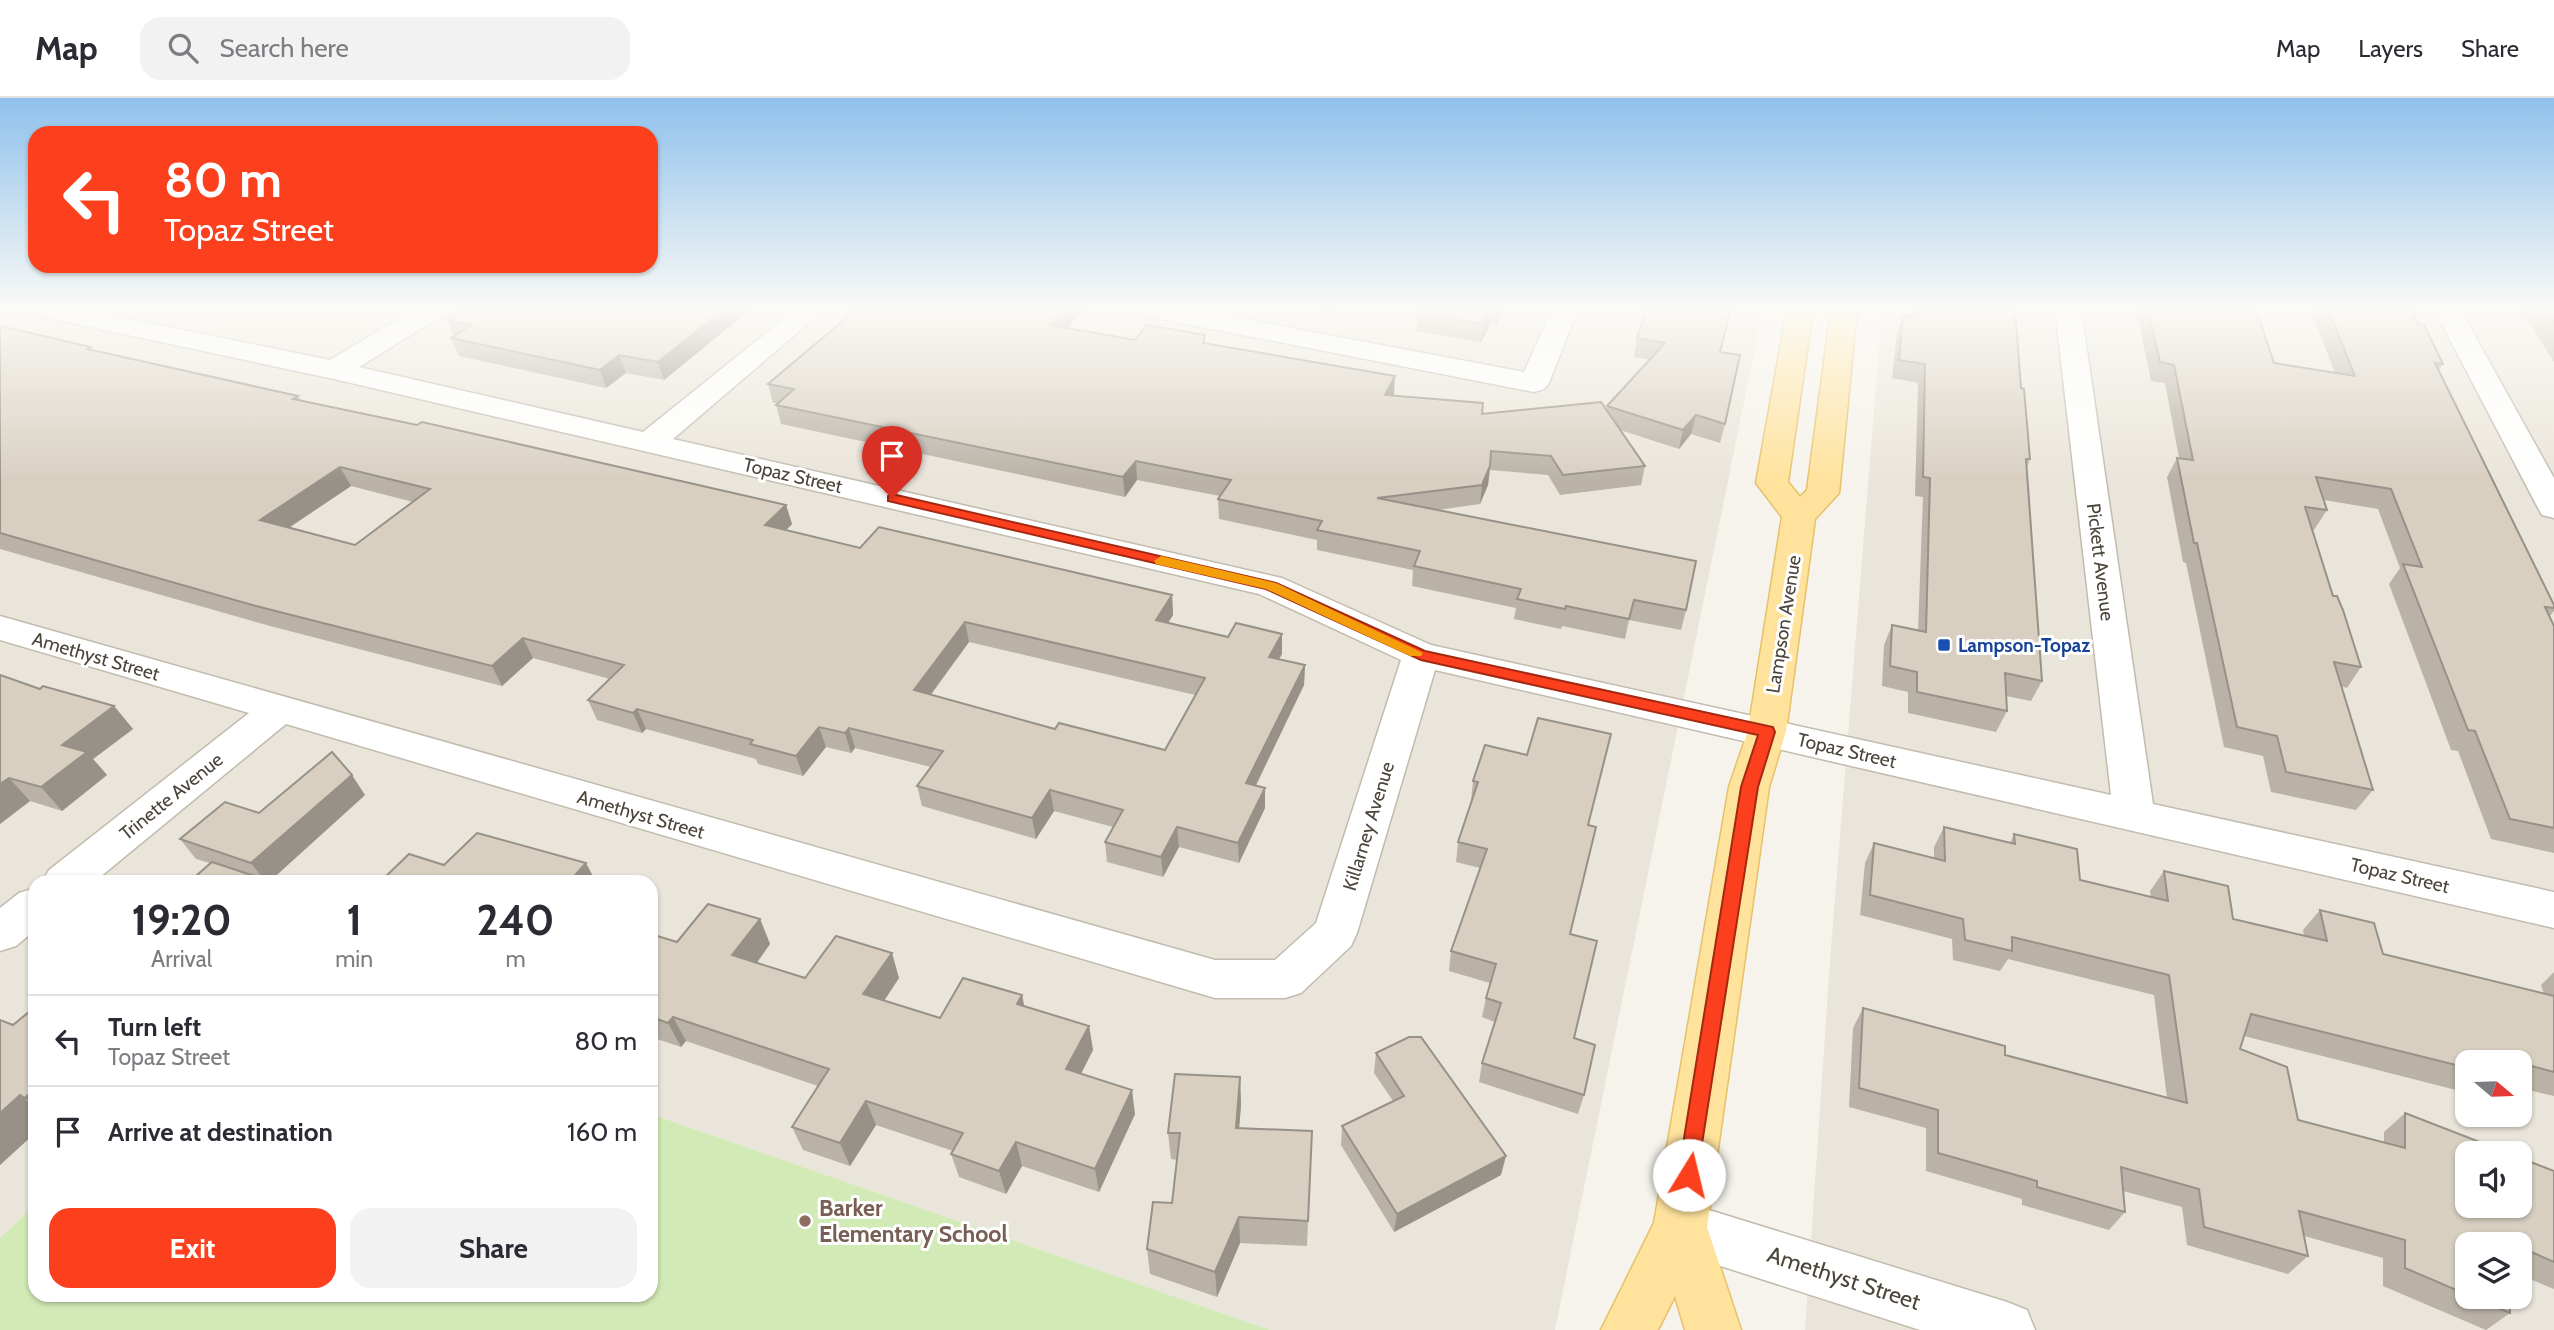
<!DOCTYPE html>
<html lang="en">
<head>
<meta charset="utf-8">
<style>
  body { margin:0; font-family:Cabin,sans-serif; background:#f2f2f3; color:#2b2b33; height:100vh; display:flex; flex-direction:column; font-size:26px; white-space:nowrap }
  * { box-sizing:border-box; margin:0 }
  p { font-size:23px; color:#7c7c81 }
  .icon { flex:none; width:38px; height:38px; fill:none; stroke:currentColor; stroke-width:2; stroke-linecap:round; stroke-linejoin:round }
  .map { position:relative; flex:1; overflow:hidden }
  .panel { position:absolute; left:28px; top:777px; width:630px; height:427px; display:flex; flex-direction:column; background:#fff; border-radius:21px; box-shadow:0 2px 5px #0004 }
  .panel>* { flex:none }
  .hud { position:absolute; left:28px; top:28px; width:630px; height:147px; border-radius:21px; box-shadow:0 2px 5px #0004; background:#fc3f1d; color:#fff; overflow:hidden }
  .needle { width:46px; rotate:109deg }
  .fabs { position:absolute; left:2455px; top:952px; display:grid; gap:14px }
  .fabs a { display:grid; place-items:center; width:77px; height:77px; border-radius:14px; background:#fff; box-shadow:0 2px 5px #0004; font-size:35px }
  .pin { position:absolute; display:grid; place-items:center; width:60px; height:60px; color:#fff; margin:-72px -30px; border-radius:50% 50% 50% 0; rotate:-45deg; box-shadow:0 0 7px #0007 }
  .pin .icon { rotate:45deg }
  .me { position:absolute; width:77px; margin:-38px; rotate:9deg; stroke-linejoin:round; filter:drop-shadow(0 0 5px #0008) }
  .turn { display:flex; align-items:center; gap:24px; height:147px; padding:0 21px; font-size:32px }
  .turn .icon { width:91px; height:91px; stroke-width:2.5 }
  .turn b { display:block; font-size:49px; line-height:60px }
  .eta { display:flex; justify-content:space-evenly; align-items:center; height:119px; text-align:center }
  .eta b { font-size:42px; font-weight:800; line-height:49px }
  .action { display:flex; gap:14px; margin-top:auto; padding:14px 21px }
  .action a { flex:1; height:80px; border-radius:21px; background:#fc3f1d; color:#fff; font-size:28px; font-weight:800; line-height:80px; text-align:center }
  .action a+a { background:#f2f2f3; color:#2b2b33 }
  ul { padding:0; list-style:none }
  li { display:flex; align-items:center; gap:21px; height:91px; padding:0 21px; border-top:2px solid #e1e1e2 }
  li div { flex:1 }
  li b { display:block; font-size:26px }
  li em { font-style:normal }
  header { display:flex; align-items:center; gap:42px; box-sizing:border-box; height:98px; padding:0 35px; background:#fff; border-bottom:2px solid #e1e1e2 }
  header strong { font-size:33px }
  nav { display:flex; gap:38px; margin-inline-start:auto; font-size:24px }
  .search { width:490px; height:63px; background:#f2f2f3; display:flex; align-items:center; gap:18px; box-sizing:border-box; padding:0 24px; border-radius:21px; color:#7c7c81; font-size:26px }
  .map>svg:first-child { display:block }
  .residential { fill:#eae5da; fill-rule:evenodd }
  .education { fill:#efe8d6 }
  .green { fill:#d2eab5 }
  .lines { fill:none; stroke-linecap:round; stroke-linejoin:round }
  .minor-casing { stroke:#c2bbae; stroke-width:3 }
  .major-casing { stroke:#e6c16a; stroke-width:3 }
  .minor { fill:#fff; fill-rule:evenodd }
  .major { fill:#ffe39c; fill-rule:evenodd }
  .wall { fill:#bab2a6; fill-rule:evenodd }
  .shaded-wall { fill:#979187 }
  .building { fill:#d8cfc1; stroke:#979187; stroke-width:2; fill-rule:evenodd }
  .route { fill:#fc3f1d; stroke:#a42913; stroke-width:2 }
  .slow { fill:#f59e0b }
  .transit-dot { fill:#1a4fb4; stroke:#fff; stroke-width:2.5 }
  .education-dot { fill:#8d6e63; stroke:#fff; stroke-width:2.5 }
  .labels { text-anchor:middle; stroke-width:6; stroke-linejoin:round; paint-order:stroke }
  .street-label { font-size:19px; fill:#4b4439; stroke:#fff }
  .transit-label { font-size:19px; font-weight:bold; fill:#164399; stroke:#fff; text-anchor:start }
  .near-education-label { font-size:23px; font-weight:bold; fill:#785e54; stroke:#fff; text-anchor:start }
  .near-street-label { font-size:23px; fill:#4b4439; stroke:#fff }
</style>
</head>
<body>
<header>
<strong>Map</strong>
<div class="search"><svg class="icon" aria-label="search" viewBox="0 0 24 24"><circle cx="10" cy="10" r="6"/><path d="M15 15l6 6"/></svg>Search here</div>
<nav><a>Map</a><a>Layers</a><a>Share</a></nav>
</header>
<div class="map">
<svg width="2554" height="1232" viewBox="0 0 2554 1232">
  <rect width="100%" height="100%" fill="#f6f3ec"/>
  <g class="residential">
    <polygon points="0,211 1763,211 1555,1232 1270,1232 651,1016 651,784 35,784 35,1107 0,1140"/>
    <path d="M1882,211H2554V1232H1805L1830,863ZM2468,964H2520V1017H2468ZM2468,1055H2520V1108H2468ZM2468,1146H2520V1199H2468Z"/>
  </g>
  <polygon class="education" points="166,211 388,211 353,231 310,241"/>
  <polygon class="green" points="651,1016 1270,1232 0,1232 0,1140 35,1107 35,1197 651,1197"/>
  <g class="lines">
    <g class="minor-casing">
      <g id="minor">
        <polygon points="31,211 81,211 330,262 415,211 446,211 443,217 359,269 643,334 796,211 825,211 673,341 1282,480 1431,547 2111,697 2055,211 2081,211 2153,706 2554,794 2554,830 1435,572 1357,835 1351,848 1301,895 1285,900 1215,900 286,626 94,784 42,784 49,772 249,615 0,542 0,518 1215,862 1275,862 1316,825 1401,562 1259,496 334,281 44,219 34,217"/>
        <polygon points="1138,211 1191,211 1524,274 1552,211 1578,211 1549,285 1544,291 1534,294 1151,219 1141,217"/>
        <polygon points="2434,211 2460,211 2554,380 2554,420 2542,417 2538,410"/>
        <polygon points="35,790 35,832 16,848 0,853 0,810 19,795"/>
        <polygon points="1680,1103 2007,1204 2027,1212 2035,1232 1920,1232 1680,1155 1661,1147 1653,1129 1661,1111"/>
      </g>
    </g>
    <g class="major-casing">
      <polygon id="major" points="1787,211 1813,211 1788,384 1800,399 1807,392 1831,211 1857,211 1839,395 1815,421 1786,633 1769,689 1707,1129 1741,1232 1685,1232 1675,1198 1658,1232 1601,1232 1654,1125 1729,689 1748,633 1782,419 1756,385"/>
    </g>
    <use href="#minor" class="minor"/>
    <use href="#major" class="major"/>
  </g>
  <g class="wall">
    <polygon points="751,211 664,282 626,275 606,290 459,258 451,240 454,238 447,222"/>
    <polygon points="1085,211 1067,230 1135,242 1205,237 1205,245 1395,278 1393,298 1482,316 1607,312 1607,308 1650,262 1634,259 1637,240 1645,216 1637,215 1637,211 1732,211 1720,254 1725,326 1720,345 1691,336 1679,351 1620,332 1645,368 1641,387 1560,397 1548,377 1490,372 1488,387 1480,406 1438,412 1686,512 1681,532 1629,522 1625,541 1562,528 1561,531 1514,521 1516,510 1412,488 1413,472 1317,452 1317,442 1219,421 1218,401 1220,398 1137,382 1125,399 781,326 776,307 778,305 773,305 768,286"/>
    <polygon points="1305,211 1336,211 1333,215"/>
    <polygon points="1420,211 1504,211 1496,227 1491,226 1481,244 1416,233 1418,215"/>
    <polygon points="1910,211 2015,211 2021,290 2030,361 2027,369 2042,583 2031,603 2006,598 2007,613 1996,634 1908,615 1908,594 1882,588 1884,547 1892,527 1918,533 1923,399 1915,398 1918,285 1892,280 1897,235 1903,217 1910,218"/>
    <polygon points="2136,211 2256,211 2274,265 2335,275 2310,211 2411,211 2418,226 2443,266 2439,272 2554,507 2554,513 2550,518 2554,528 2554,755 2491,741 2458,653 2451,652 2389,486 2400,470 2378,411 2324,402 2327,412 2314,432 2312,432 2333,498 2361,569 2347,590 2341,588 2373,692 2356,712 2271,694 2263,658 2224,649 2186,465 2183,464 2167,379 2177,360 2179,360 2165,285 2151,283"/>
    <polygon points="2515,211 2554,211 2554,264 2527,221 2520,220"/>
    <path d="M0,228L93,252L298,298L300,302L786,407L792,426L786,432L860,450L1172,497L1173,517L1168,525L1282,556L1278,561L1305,567L1304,587L1256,688L1265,710L1239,765L1179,749L1163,779L1107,764L1105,744L1113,729L1054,713L1036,741L922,708L917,688L931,669L855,650L851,655L826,649L803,678L758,666L756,661L646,631L642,635L597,622L588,602L610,581L533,560L502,588L270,528L0,451ZM351,388L413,404L355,447L290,429ZM969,544L1195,597L1165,652L1055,631L931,597Z"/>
    <polygon points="0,577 40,591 114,608 133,631 93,661 107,677 62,713 30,703 0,726"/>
    <polygon points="1527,657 1589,727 1570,836 1574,940 1584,997 1578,1016 1479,984 1482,965 1495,924 1482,919 1486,900 1490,885 1449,873 1451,853 1480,770 1456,764 1458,744 1472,703 1471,703 1473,683"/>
    <polygon points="365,697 270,783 196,761 180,741 259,715"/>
    <polygon points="1944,729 2010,745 2014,736 2080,782 2151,799 2150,793 2164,773 2233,821 2304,838 2303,832 2320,812 2383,856 2463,877 2544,896 2541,887 2554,874 2554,998 2520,990 2520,964 2468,964 2468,995 2244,938 2240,951 2298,1022 2384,1044 2384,1034 2405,1015 2554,1073 2554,1191 2520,1177 2520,1146 2468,1146 2468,1199 2509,1199 2510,1215 2486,1232 2383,1188 2383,1160 2304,1138 2308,1158 2288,1176 2187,1147 2182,1109 2123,1093 2125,1114 2109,1132 2022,1107 2022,1101 1926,1073 1926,1030 1849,1009 1853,930 1863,910 2005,957 2167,1000 2154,897 2008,861 2000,873 1953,862 1952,841 1860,817 1865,765 1874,745 1934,760 1934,749"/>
    <polygon points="760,821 770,846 757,865 805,880 899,880 884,903 940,920 1022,897 1024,908 1089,928 1093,952 1081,976 1135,1016 1099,1094 1022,1068 1006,1096 959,1079 951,1056 953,1053 876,1027 850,1068 803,1052 792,1029 818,988 686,943 681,949 651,939 651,836 677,844"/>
    <polygon points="35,909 35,1035 0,1067 13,927"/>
    <polygon points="1376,955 1501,1077 1394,1134 1341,1047 1342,1028 1393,1003 1374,975"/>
    <polygon points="1240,979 1241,1007 1239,1030 1312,1033 1307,1148 1240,1145 1217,1199 1150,1176 1147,1151 1172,1105 1177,1062 1171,1061 1168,1035"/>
  </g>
  <g class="shaded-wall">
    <polygon points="724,211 751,211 664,282 658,264"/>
    <polygon points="1066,211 1085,211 1052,245 1050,227"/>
    <polygon points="1492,211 1493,211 1491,226 1481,244 1483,226"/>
    <polygon points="1498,211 1504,211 1496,227"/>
    <polygon points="619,257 626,275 606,290 600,272"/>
    <polygon points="1395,278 1394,297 1384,316 1385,297"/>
    <polygon points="1696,317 1691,336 1679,351 1683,332"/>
    <polygon points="1136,363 1137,382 1125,399 1123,379"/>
    <polygon points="1490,368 1488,387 1480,406 1482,387"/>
    <polygon points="340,369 351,388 272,441 260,422"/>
    <polygon points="786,407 792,426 771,447 765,427"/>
    <polygon points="1172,497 1173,517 1157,542 1156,522"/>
    <polygon points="965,524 969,544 919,612 914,592"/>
    <polygon points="1282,536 1282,556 1269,579 1269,559"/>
    <polygon points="523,540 533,560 502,588 492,568"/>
    <polygon points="1305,567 1304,587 1247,705 1246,685"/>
    <polygon points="114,608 133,631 93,661 107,677 62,713 41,689 62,647"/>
    <polygon points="637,611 646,631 642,635 633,615"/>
    <polygon points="819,629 826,649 803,678 796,658"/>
    <polygon points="849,630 855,650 851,655 845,635"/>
    <polygon points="352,677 365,697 269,784 266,784 251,765"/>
    <polygon points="9,680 30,703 0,726 0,686"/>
    <polygon points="1265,690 1265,710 1239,765 1238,745"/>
    <polygon points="1050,692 1054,713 1036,741 1032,720"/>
    <polygon points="1177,729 1179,749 1163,779 1161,759"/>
    <polygon points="586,765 596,784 569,784"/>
    <polygon points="760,821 770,846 744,882 732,857"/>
    <polygon points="892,855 899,880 872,921 863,896"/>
    <polygon points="1022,897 1027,922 1017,906"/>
    <polygon points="673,919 686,943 681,949 668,925"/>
    <polygon points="1089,928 1093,952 1071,995 1066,971"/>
    <polygon points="1240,979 1241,1007 1237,1057 1236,1030"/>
    <polygon points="1132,992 1135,1016 1099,1094 1095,1071"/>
    <polygon points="32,993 35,995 35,1008 25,1000"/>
    <polygon points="20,997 35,1010 35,1035 0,1067 0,1015"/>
    <polygon points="866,1003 876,1027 850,1068 840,1045"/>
    <polygon points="1016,1044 1022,1068 1006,1096 999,1073"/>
    <polygon points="1506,1058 1501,1077 1394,1134 1397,1116"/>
    <polygon points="1239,1119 1240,1145 1217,1199 1215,1174"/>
  </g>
  <g class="building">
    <polygon points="465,211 724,211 658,264 619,257 600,272 451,240 471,227 447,222"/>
    <polygon points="857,211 1066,211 1050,227 1135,242 1147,227 1205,237 1203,245 1395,278 1385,297 1483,305 1482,316 1601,304 1645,368 1563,377 1551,358 1491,353 1490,368 1482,387 1377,400 1696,463 1686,512 1634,502 1629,521 1566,508 1565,511 1517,501 1521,491 1414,468 1420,453 1317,432 1322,423 1218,401 1231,382 1136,363 1123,379 776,307 794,291 768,286"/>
    <polygon points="1420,211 1492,211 1483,226 1418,215"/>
    <polygon points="1647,211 1731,211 1720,254 1740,257 1725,326 1696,317 1683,332 1607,308 1665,245 1637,240"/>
    <polygon points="1916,211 2015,211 2021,290 2024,291 2030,361 2026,361 2042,583 2005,575 2007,613 1917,594 1917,574 1890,568 1892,527 1926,534 1930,380 1923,379 1925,266 1899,262 1903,217 1916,219"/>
    <polygon points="2148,211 2256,211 2274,265 2355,278 2328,211 2411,211 2418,226 2424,227 2443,266 2435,265 2554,507 2554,510 2545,509 2554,528 2554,730 2510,721 2475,633 2468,632 2403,466 2422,469 2391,391 2316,379 2327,412 2305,409 2333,498 2337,498 2343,512 2361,569 2334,564 2373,692 2286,674 2277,638 2237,629 2197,445 2194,445 2177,360 2193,362 2174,267 2160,264"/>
    <polygon points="2545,211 2554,211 2554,225"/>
    <path d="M0,228L91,249L87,251L298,298L293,301L417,327L422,324L786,407L765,427L860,450L879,429L1172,497L1156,522L1228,539L1236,525L1282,536L1269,559L1305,567L1246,685L1265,690L1238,745L1177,729L1161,759L1105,744L1123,712L1050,692L1032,720L917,688L943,653L849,630L845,635L819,629L796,658L750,646L753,642L637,611L633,615L588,602L624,567L523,540L492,568L256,508L0,435ZM340,369L430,391L355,447L260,422ZM965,524L1205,580L1165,652L1059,625L1055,631L914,592Z"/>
    <polygon points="0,577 40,591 43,588 114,608 62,647 87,654 41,689 9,680 0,686"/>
    <polygon points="1538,620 1611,636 1588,727 1596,729 1570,836 1597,843 1574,940 1595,947 1584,997 1482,965 1501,905 1486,900 1496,866 1451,853 1487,751 1458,744 1478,684 1473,683 1485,647 1527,657"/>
    <polygon points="332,654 352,677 251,765 180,741 225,704 259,715"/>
    <polygon points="1944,729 2015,746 2014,736 2077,751 2080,782 2168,803 2164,773 2228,788 2233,821 2327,843 2320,812 2374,825 2383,856 2554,898 2554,974 2520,965 2520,964 2489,958 2491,964 2468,964 2468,970 2251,916 2240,951 2287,969 2298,1022 2405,1050 2405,1015 2508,1055 2468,1055 2468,1108 2520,1108 2520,1060 2554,1073 2554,1164 2520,1149 2520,1146 2512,1146 2506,1144 2506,1146 2468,1146 2468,1197 2405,1170 2405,1142 2299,1113 2308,1158 2204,1129 2199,1091 2121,1069 2125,1114 2037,1089 2037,1083 1938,1055 1938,1012 1859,990 1863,910 2005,948 2005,957 2187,1005 2169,877 2012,839 2012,853 1965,842 1963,821 1870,797 1874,745 1945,763"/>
    <polygon points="477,735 586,765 569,784 380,784 409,756 444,767"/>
    <polygon points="212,764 272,784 189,784"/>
    <polygon points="708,806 760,821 732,857 805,880 836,838 892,855 863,896 940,920 963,880 1022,897 1017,906 1089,928 1066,971 1132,992 1095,1071 1016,1044 999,1073 951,1056 963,1035 866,1003 840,1045 792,1029 829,971 673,919 668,925 651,919 651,836 677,844"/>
    <polygon points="35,909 35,994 32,993 25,1000 20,997 0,1015 0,922 13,927"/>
    <polygon points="1409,939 1421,939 1506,1058 1397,1116 1342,1028 1404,998 1376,955"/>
    <polygon points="1175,976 1240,979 1236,1030 1312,1033 1308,1123 1239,1119 1215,1174 1147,1151 1153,1104 1172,1105 1180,1035 1168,1035"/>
    <polygon points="2472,1199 2509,1199 2510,1215"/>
  </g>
  <linearGradient id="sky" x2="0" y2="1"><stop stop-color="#8fc1ec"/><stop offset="0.55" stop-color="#fbfaf6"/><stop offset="1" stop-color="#fbfaf6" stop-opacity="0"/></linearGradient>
  <rect width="2554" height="383" fill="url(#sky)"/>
  <polygon class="route" points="892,396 1276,485 1425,553 1773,629 1775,634 1758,689 1696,1084 1689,1087 1681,1084 1678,1077 1741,689 1758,637 1421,562 1266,491 888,403 888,398"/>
  <polygon class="slow" points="1161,458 1276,485 1423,555 1421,558 1410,558 1266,491 1156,466 1154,463"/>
  <rect class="transit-dot" x="1937" y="540" width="14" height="14" rx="3.5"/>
  <circle class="education-dot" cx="805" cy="1123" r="7"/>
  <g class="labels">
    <g class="street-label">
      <text transform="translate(793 377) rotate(13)" y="7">Topaz Street</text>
      <text transform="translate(2101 464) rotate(83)" y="7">Pickett Avenue</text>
      <text transform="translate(1783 526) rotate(-81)" y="7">Lampson Avenue</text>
      <text transform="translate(96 558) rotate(16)" y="7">Amethyst Street</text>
      <text transform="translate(1847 652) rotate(13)" y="7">Topaz Street</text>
      <text transform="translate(171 698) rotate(-39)" y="7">Trinette Avenue</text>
      <text transform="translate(641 716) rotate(16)" y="7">Amethyst Street</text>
      <text transform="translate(1368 728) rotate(-73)" y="7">Killarney Avenue</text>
      <text transform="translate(2400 777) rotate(13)" y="7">Topaz Street</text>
    </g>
    <g class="transit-label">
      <text x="1958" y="554">Lampson-Topaz</text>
    </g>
    <g class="near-education-label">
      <text x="819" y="1118">Barker<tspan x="819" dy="26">Elementary School</tspan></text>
    </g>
    <g class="near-street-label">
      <text transform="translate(1844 1180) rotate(18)" y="8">Amethyst Street</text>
    </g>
  </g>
</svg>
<div class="fabs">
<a><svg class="needle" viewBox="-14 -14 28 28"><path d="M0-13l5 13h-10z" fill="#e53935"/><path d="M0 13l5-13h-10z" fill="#7c7c81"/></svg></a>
<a><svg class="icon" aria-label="sound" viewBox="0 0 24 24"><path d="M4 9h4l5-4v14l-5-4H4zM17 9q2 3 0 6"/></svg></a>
<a><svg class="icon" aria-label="layers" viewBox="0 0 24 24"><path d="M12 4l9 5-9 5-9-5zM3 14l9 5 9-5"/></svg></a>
</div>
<div class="pin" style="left:892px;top:400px;background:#d93025"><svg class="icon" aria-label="arrive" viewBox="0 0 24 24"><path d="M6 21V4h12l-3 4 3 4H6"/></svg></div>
<svg class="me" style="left:1689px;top:1077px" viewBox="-20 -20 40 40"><circle r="19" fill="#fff"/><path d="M0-13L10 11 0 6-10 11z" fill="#fc3f1d"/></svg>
<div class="hud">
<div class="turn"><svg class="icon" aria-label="left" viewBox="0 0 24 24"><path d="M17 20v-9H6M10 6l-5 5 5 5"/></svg><div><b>80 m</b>Topaz Street</div></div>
</div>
<section class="panel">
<div class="eta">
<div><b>19:20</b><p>Arrival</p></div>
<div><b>1</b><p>min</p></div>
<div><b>240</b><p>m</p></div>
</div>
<ul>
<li><svg class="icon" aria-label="left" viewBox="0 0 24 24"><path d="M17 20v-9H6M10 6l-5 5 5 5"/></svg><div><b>Turn left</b><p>Topaz Street</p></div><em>80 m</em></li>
<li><svg class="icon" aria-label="arrive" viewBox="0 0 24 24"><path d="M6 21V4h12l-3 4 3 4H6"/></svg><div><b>Arrive at destination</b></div><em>160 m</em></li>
</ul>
<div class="action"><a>Exit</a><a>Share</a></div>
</section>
</div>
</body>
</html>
